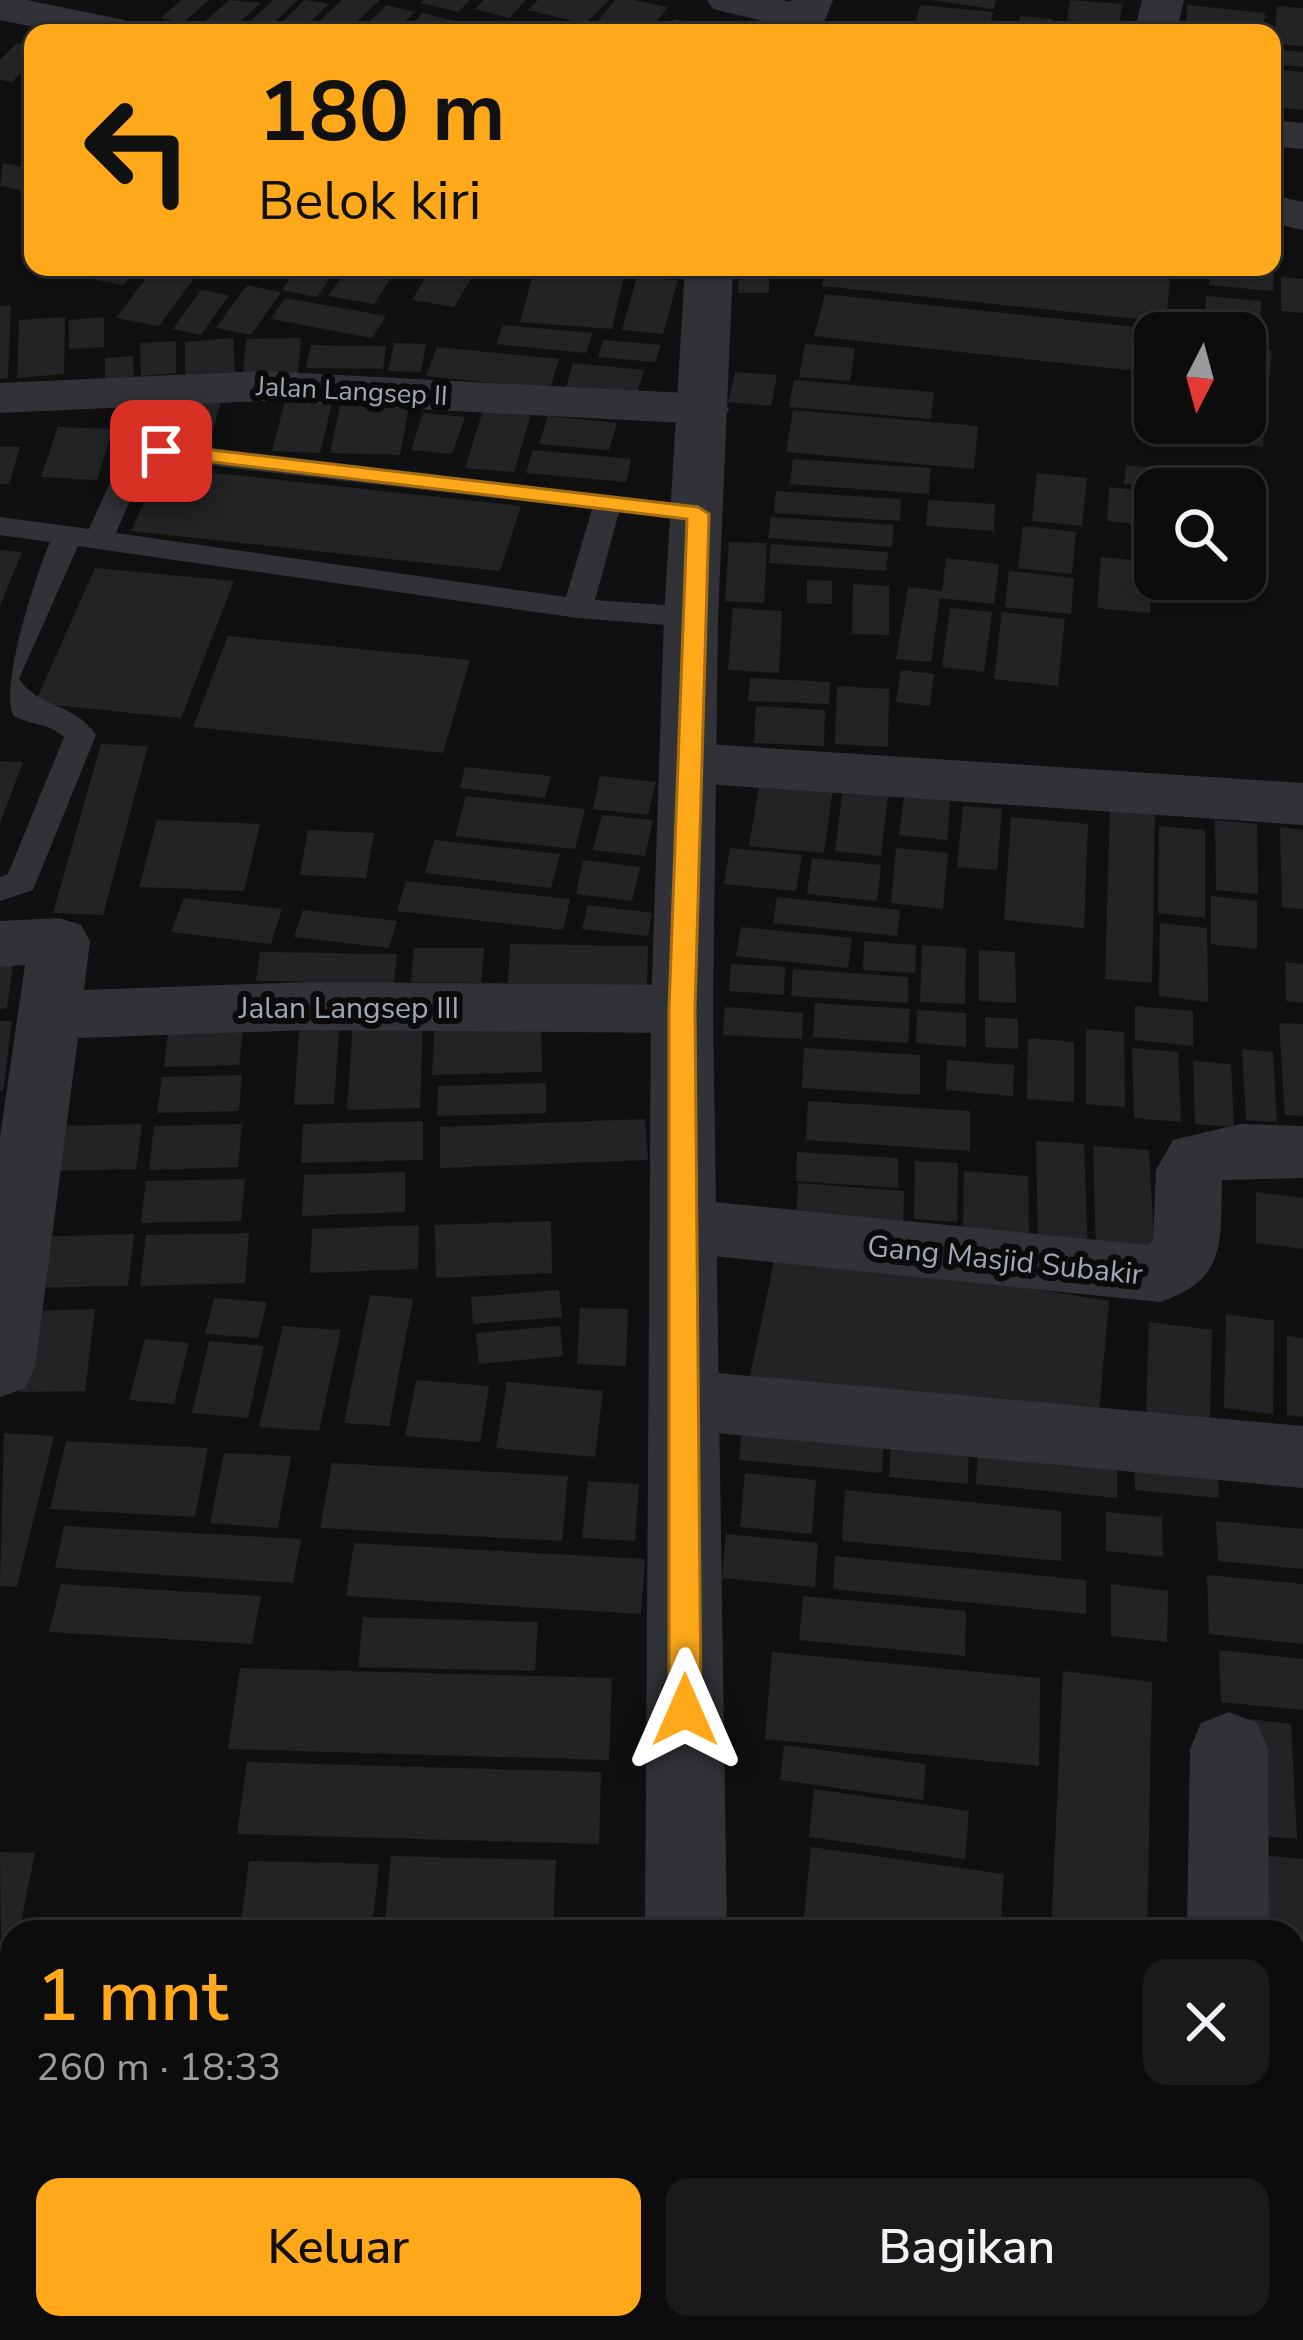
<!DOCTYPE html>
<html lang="id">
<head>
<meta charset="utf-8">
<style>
  body { margin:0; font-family:"Nunito Sans",sans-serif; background:#1a1a1b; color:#f1f3f6; height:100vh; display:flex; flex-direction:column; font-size:45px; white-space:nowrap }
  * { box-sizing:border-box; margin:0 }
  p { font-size:39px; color:#9a9b9d }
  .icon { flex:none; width:66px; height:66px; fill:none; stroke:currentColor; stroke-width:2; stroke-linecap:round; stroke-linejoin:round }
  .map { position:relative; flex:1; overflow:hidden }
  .side { position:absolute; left:0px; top:1920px; width:1305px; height:420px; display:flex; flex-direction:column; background:#0c0c0d; border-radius:36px 36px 0 0; box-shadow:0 3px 9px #0004,0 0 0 3px #2c2c2e }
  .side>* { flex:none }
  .hud { position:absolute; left:24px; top:24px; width:1257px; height:252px; border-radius:24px; box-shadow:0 3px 9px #0004,0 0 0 3px #2c2c2e; background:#ffa91a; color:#111; overflow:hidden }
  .needle { width:78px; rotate:186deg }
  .fabs { position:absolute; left:1134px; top:312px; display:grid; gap:24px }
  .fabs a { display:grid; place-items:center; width:132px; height:132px; border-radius:24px; background:#0c0c0d; box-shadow:0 3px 9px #0004,0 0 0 3px #2c2c2e; font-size:60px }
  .pin { position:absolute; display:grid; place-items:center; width:102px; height:102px; color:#fff; margin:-51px; border-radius:24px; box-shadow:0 6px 18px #0006 }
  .me { position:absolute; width:132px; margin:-66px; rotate:0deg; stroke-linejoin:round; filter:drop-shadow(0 0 9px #0008) }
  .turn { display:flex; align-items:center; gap:42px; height:252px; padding:0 36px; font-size:54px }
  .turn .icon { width:156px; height:156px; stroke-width:2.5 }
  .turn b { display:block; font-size:84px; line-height:102px }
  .round { display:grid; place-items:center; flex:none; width:126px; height:126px; border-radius:24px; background:#1a1a1b }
  .overview { display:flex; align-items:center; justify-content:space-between; height:204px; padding:0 36px }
  h1 { font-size:72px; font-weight:600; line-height:90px; color:#ffa91a }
  .action { display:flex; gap:24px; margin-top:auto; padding:24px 36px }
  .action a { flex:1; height:138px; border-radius:24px; background:#ffa91a; color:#111; font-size:48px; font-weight:600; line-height:138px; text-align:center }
  .action a+a { background:#1a1a1b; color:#f1f3f6 }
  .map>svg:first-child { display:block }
  .building { fill:#222325 }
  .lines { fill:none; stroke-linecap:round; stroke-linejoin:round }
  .service { fill:#303237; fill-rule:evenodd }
  .minor { fill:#303237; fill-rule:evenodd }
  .tertiary { fill:#303237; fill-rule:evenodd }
  .route { fill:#ffa91a; stroke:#a66e11; stroke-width:3 }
  .labels { text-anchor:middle; stroke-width:12; stroke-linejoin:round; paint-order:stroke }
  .far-street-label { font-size:27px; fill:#9fa6b4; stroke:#0b0b0c }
  .street-label { font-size:30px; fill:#9fa6b4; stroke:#0b0b0c }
</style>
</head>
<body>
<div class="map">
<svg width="1303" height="2340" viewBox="0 0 1303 2340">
  <rect width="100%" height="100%" fill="#101011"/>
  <g class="building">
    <polygon points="181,0 209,0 183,23 161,18"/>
    <polygon points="229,0 261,3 228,33 200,26"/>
    <polygon points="273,0 298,0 265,31 245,26"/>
    <polygon points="305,0 329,4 299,32 277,27"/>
    <polygon points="342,0 380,0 345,33 313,27"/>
    <polygon points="424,0 470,0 458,12 420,3"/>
    <polygon points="484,0 526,0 509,18 475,9"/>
    <polygon points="538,0 609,0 585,24 528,10"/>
    <polygon points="615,0 634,0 668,7 648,32 597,22"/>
    <polygon points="930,0 996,0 994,9"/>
    <polygon points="1070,0 1122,4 1119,25 1067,20"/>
    <polygon points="387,5 415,12 393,33 357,33"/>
    <polygon points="920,5 993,12 989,31 915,24"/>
    <polygon points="1187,5 1265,13 1263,31 1186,23"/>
    <polygon points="1277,6 1303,8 1303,46 1274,44"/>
    <polygon points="423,13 471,25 463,33 402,33"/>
    <polygon points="1020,16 1053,19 1051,33 1017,33"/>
    <polygon points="674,19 733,31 733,33 664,33"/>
    <polygon points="17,43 33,46 33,61 12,82 0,80 0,60"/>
    <polygon points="1272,49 1303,52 1303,67 1272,64"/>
    <polygon points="1272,69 1303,72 1303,110 1272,107"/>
    <polygon points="3,163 33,169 33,193 0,186"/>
    <polygon points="94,267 138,267 124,285 86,278"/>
    <polygon points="298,267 337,267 317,297 282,290"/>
    <polygon points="348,267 398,267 374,304 328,296"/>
    <polygon points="432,267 478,267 454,307 412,300"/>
    <polygon points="535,267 626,267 612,329 520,322"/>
    <polygon points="739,267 769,267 769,293 738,293"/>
    <polygon points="826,267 1171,267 1166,322 822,286"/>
    <polygon points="1210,267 1274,267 1273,291 1209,285"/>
    <polygon points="153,269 195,277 159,326 116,318"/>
    <polygon points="637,277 678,280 663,334 622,330"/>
    <polygon points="1281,277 1303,279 1303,313 1281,311"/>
    <polygon points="247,285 281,292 251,335 216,328"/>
    <polygon points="201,290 229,295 201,335 173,329"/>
    <polygon points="825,294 1164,330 1164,333 1155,333 1155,373 814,336"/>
    <polygon points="1206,296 1261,301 1260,341 1245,340 1245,333 1204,333"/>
    <polygon points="285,298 386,316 372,338 271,319"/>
    <polygon points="11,305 8,378 0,379 0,306"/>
    <polygon points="65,317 64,374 17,378 19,320"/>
    <polygon points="104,317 104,347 69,349 69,320"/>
    <polygon points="503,325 593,333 586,353 496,344"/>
    <polygon points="233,338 235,372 185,375 185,342"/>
    <polygon points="301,338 298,373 243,374 246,339"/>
    <polygon points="603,340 661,345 655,362 598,357"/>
    <polygon points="176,341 176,373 141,376 140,343"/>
    <polygon points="394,343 426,344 421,372 388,371"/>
    <polygon points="805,344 855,348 850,381 799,377"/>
    <polygon points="311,345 386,346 383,369 306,368"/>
    <polygon points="437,347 559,359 550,389 426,376"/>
    <polygon points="1245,347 1272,350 1263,447 1185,437 1187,423 1245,423"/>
    <polygon points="133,356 134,378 105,380 105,358"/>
    <polygon points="573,363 644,370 637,394 566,388"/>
    <polygon points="735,372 777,375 771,406 728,402"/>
    <polygon points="794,380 934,392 931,419 789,407"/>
    <polygon points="173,396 222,398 210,441 160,440"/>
    <polygon points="342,396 411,398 400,455 330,453"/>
    <polygon points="286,397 333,399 320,453 272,451"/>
    <polygon points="484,407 532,411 514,472 465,468"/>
    <polygon points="793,410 978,426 974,469 786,452"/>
    <polygon points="423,413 465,417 452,454 411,450"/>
    <polygon points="548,416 617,423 609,450 539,444"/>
    <polygon points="58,427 113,429 97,480 41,477"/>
    <polygon points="0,447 20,447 9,484 0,484"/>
    <polygon points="533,450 631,459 626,482 526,473"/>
    <polygon points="793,459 930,468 929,494 790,484"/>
    <polygon points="1126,465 1172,470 1170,488 1124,484"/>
    <polygon points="160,467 521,506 500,571 131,531"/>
    <polygon points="1037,473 1087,478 1082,526 1032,521"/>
    <polygon points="1109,487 1155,492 1155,526 1107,521"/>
    <polygon points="776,491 901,499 900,521 774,513"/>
    <polygon points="928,500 995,504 994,531 926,526"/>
    <polygon points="771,517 894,525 892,547 768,538"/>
    <polygon points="1023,526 1076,532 1072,574 1018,568"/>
    <polygon points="729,542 767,543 764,603 725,601"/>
    <polygon points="771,544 888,552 886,571 769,563"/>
    <polygon points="0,550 22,552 0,606"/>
    <polygon points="1101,557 1153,562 1150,613 1097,608"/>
    <polygon points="946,558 999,564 994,604 940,598 931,662 896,659 908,587 942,591"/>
    <polygon points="95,568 234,581 181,718 35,703"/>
    <polygon points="1009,571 1074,578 1071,614 1005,607"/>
    <polygon points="807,580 832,581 832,604 807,603"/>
    <polygon points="853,584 889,586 889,635 852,634"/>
    <polygon points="733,608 782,611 779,673 728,670"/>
    <polygon points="950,608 992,612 984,672 942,667"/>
    <polygon points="1002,612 1065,619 1058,686 994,679"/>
    <polygon points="228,636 470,660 443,753 193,727"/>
    <polygon points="901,670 934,674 930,706 896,702"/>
    <polygon points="750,678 830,682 829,704 748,701"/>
    <polygon points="837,686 889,689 888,747 835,744"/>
    <polygon points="756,706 825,710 824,746 754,743"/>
    <polygon points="101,744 148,746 103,915 53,913"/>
    <polygon points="0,761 23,762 0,823"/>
    <polygon points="465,767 551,776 545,798 460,788"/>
    <polygon points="761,774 834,781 824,853 749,846"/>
    <polygon points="600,776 656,782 648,815 593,809"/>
    <polygon points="844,781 889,786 881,856 835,851"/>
    <polygon points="466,796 585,809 575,849 455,836"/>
    <polygon points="904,797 950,801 947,840 899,835"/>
    <polygon points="963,806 1002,809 997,870 957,867"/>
    <polygon points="1110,806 1155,810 1152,983 1105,979"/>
    <polygon points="602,815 653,820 645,856 593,850"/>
    <polygon points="1011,817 1088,824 1084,928 1004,920"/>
    <polygon points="157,820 260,824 244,891 139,887"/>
    <polygon points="1215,820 1257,824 1258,894 1216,890"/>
    <polygon points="1159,826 1205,830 1205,918 1158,913"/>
    <polygon points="1280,827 1303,830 1303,909 1282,907"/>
    <polygon points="308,830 374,833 366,878 300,875"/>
    <polygon points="434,840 560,854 551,888 425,873"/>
    <polygon points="730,848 802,855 796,891 724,884"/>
    <polygon points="896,848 948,853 943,909 891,903"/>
    <polygon points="812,858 881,865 877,901 807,894"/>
    <polygon points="583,860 640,867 632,901 576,894"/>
    <polygon points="406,881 570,899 563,930 397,911"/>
    <polygon points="1211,896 1257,901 1257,949 1211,944"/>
    <polygon points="777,897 900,910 897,936 773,923"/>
    <polygon points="184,898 282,909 271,944 171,932"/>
    <polygon points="588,905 652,913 648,936 582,929"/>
    <polygon points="303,910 397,921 389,948 294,937"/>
    <polygon points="1160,923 1207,928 1208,1002 1159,996"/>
    <polygon points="741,927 852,938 848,968 736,956"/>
    <polygon points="864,941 916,945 915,973 863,970"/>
    <polygon points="510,944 648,946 647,986 508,983"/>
    <polygon points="922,945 966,948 965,1004 920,1002"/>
    <polygon points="414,948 484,948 481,983 411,982"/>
    <polygon points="979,950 1015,952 1016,1003 979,1001"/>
    <polygon points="260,952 397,954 394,983 256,981"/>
    <polygon points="14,958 7,1008 0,1009 0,959"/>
    <polygon points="1285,962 1303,964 1303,1003 1286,1001"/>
    <polygon points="731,964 785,967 784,995 729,991"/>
    <polygon points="793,969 908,977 908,1003 791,996"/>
    <polygon points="815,1003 910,1009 908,1043 813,1037"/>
    <polygon points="1135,1006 1193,1011 1193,1046 1135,1040"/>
    <polygon points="725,1007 803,1013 802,1039 723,1035"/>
    <polygon points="917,1010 966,1013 966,1047 916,1043"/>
    <polygon points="340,1017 334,1104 294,1105 300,1018"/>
    <polygon points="541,1017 542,1072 432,1075 435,1019"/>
    <polygon points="985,1017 1018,1019 1018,1049 985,1047"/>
    <polygon points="423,1020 420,1108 347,1110 353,1021"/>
    <polygon points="0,1021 12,1021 3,1091 0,1091"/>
    <polygon points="244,1022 239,1065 164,1067 169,1024"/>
    <polygon points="1279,1023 1303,1024 1303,1116 1285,1115"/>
    <polygon points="1086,1029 1124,1032 1125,1107 1086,1104"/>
    <polygon points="1028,1038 1074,1042 1074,1102 1027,1099"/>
    <polygon points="804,1048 920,1055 920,1095 802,1088"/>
    <polygon points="1132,1048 1178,1052 1181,1122 1134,1118"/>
    <polygon points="1242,1049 1273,1052 1277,1122 1246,1120"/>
    <polygon points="947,1060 1014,1065 1013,1096 946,1090"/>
    <polygon points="1193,1061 1231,1064 1234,1127 1195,1124"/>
    <polygon points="242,1075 239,1111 157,1113 162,1077"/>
    <polygon points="546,1083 546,1113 437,1116 438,1086"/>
    <polygon points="808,1101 970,1111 970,1151 806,1140"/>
    <polygon points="645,1119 648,1160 440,1168 440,1127"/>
    <polygon points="423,1121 423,1160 301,1163 303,1124"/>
    <polygon points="142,1124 136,1169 49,1171 56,1126"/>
    <polygon points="242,1124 238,1167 149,1170 154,1126"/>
    <polygon points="1036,1141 1084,1144 1088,1253 1038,1249"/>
    <polygon points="1093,1146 1149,1150 1155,1257 1096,1253"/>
    <polygon points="797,1152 898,1158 898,1188 796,1181"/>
    <polygon points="915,1161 958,1163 957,1222 914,1219"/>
    <polygon points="964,1171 1028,1176 1029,1236 963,1231"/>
    <polygon points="405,1172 405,1212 302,1216 304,1175"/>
    <polygon points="245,1179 241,1221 141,1223 146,1181"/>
    <polygon points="798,1183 904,1191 903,1225 796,1218"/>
    <polygon points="1256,1192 1303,1198 1303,1249 1256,1243"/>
    <polygon points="551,1221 552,1273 436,1278 435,1225"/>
    <polygon points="419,1225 418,1269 310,1273 312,1229"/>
    <polygon points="249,1233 245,1283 140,1286 146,1235"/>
    <polygon points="134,1234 128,1286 19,1288 27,1237"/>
    <polygon points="777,1247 1109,1301 1097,1434 750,1376"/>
    <polygon points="559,1290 562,1317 473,1324 471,1297"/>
    <polygon points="370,1295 413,1299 389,1426 344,1423"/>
    <polygon points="214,1298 267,1302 258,1338 205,1334"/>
    <polygon points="580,1308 628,1309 626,1366 577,1364"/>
    <polygon points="95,1309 85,1391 18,1392 30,1311"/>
    <polygon points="1226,1314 1274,1321 1273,1414 1224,1408"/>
    <polygon points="1149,1322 1212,1330 1210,1423 1146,1415"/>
    <polygon points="283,1326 341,1330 319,1431 259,1427"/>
    <polygon points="560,1326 563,1356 479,1364 476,1333"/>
    <polygon points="1287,1336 1303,1338 1303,1417 1287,1415"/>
    <polygon points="145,1339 189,1343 174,1404 129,1400"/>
    <polygon points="209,1341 264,1346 248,1418 192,1413"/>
    <polygon points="416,1380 489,1386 480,1442 405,1436"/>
    <polygon points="507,1382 603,1391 595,1457 496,1448"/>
    <polygon points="744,1410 885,1423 882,1473 739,1460"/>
    <polygon points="892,1424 969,1431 968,1484 889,1477"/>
    <polygon points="4,1433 54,1436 17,1587 0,1586"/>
    <polygon points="978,1437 1117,1449 1117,1498 976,1484"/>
    <polygon points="66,1441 208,1448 195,1517 50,1509"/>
    <polygon points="1134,1447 1217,1455 1219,1498 1135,1490"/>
    <polygon points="224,1453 291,1456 278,1528 210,1523"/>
    <polygon points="332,1463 568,1476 562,1541 320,1528"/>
    <polygon points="745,1473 816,1480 812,1534 740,1527"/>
    <polygon points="588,1481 639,1484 635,1541 582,1538"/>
    <polygon points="845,1490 1061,1511 1061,1561 842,1541"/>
    <polygon points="1106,1512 1162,1517 1163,1557 1106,1551"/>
    <polygon points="1216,1521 1303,1529 1303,1569 1218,1561"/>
    <polygon points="64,1526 301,1539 293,1583 55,1568"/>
    <polygon points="726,1534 818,1543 815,1587 722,1578"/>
    <polygon points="354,1543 645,1559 641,1614 346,1596"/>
    <polygon points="835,1556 1086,1580 1086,1614 833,1589"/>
    <polygon points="1207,1575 1303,1584 1303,1644 1209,1634"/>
    <polygon points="61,1584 261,1596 252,1644 49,1632"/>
    <polygon points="1111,1584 1168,1591 1167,1642 1111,1636"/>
    <polygon points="803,1596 966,1611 965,1656 799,1640"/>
    <polygon points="363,1617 538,1622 535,1671 358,1667"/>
    <polygon points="1219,1650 1303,1659 1303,1710 1221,1702"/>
    <polygon points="772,1652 1040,1678 1039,1766 765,1739"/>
    <polygon points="240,1668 612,1678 609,1760 228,1749"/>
    <polygon points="1063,1671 1152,1682 1147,1932 1051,1932"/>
    <polygon points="1241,1718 1291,1724 1297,1839 1245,1834"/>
    <polygon points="784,1745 926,1764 923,1800 780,1780"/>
    <polygon points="247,1762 601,1772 599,1844 237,1834"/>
    <polygon points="814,1789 969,1811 965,1859 809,1837"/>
    <polygon points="811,1847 1004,1874 1000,1932 913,1932 804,1917"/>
    <polygon points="0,1852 35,1853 19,1932 12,1932 2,2016"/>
    <polygon points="1247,1854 1303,1859 1303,2112 1293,2111 1293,1932 1250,1932"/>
    <polygon points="391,1856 556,1860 553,1925 385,1922"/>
    <polygon points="249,1861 379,1864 372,1927 241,1923"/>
    <rect x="0" y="2170" width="12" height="57"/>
    <rect x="0" y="2242" width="12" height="84"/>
    <polygon points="117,2328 150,2328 197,2330 196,2340 115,2340"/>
    <polygon points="378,2328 562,2328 560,2340 452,2340"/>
    <rect x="732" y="2328" width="118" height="12"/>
    <polygon points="880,2328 936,2328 935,2340 879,2340"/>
    <polygon points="1086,2328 1201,2328 1201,2340 1087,2340"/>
  </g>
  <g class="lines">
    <path class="service" d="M161,442L708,507V519L698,522L619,512L595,600L691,607L706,617L691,627L578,618L78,546L19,679C40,709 75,703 96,735L33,890L0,901V877L8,874L64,737C48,722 30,726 13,715C0,686 35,577 50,542L0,535V517L89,529L124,452ZM161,460L592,509L566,597L116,533L146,464Z"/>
    <g class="minor">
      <polygon points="0,0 27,0 124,20 139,24 145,33 63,33 0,20"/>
      <polygon points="707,0 782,0 820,9 826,18 820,27 805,31 713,9"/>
      <polygon points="1142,0 1184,0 1176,33 1134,33"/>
      <polygon points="1272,120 1303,123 1303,149 1272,146"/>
      <polygon points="1272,195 1303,202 1303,230 1272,223"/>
      <polygon points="263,371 704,394 722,398 729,409 722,420 704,424 263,401 0,413 0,383"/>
      <polygon points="691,743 1303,783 1303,825 691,783 671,777 662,763 671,749"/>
      <polygon points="59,918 81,925 90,941 84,990 308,982 682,985 704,992 713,1009 704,1026 682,1033 308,1030 78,1038 35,1367 25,1388 0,1397 0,1137 25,965 0,967 0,921"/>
      <path d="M1240,1124L1303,1126V1178L1222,1180C1220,1242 1228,1279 1160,1302L684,1253L660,1245L650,1226L660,1207L684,1199L1148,1245L1153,1241L1156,1170L1173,1140Z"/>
      <polygon points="684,1370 1303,1426 1303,1488 684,1430 659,1421 649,1400 659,1379"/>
      <polygon points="1229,1712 1257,1723 1268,1749 1269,1932 1187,1932 1190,1749 1201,1723"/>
      <polygon points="0,2099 12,2100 12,2186 0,2185"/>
    </g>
    <g class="tertiary">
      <polygon points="791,0 833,0 826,18 811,33 762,33"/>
      <polygon points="685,267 733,267 718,617 713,1009 727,1932 645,1932 651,1009 664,617"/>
      <polygon points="1293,2147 1303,2148 1303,2236 1293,2235"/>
      <polygon points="623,2328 713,2328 712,2340 622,2340"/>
    </g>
  </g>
  <polygon class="route" points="161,444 698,507 709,514 695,1009 701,1710 696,1721 685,1725 673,1721 669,1710 669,1009 687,519 154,455 154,446"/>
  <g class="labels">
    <g class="far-street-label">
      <text transform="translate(352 391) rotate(3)" y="9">Jalan Langsep II</text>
    </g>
    <g class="street-label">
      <text x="349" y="1018">Jalan Langsep III</text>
      <text transform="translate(1005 1260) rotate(6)" y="10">Gang Masjid Subakir</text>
    </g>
  </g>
</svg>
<div class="fabs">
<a><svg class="needle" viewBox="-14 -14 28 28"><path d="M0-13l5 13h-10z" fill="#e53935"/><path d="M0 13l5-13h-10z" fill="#9a9b9d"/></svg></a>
<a><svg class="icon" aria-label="search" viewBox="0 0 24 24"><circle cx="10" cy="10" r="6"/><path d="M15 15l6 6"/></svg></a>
</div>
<div class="pin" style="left:161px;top:451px;background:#d93025"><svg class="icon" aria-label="arrive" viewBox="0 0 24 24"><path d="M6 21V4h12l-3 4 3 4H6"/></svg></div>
<svg class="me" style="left:685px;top:1710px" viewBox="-20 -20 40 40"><path d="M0-17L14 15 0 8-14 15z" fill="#ffa91a" stroke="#fff" stroke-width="4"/></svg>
<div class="hud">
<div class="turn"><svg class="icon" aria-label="left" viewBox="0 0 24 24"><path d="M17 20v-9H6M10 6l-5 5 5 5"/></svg><div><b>180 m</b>Belok kiri</div></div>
</div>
<section class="side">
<div class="overview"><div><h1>1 mnt</h1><p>260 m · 18:33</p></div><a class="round"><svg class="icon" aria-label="close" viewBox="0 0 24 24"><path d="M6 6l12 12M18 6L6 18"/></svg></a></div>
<div class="action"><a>Keluar</a><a>Bagikan</a></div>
</section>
</div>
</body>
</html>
